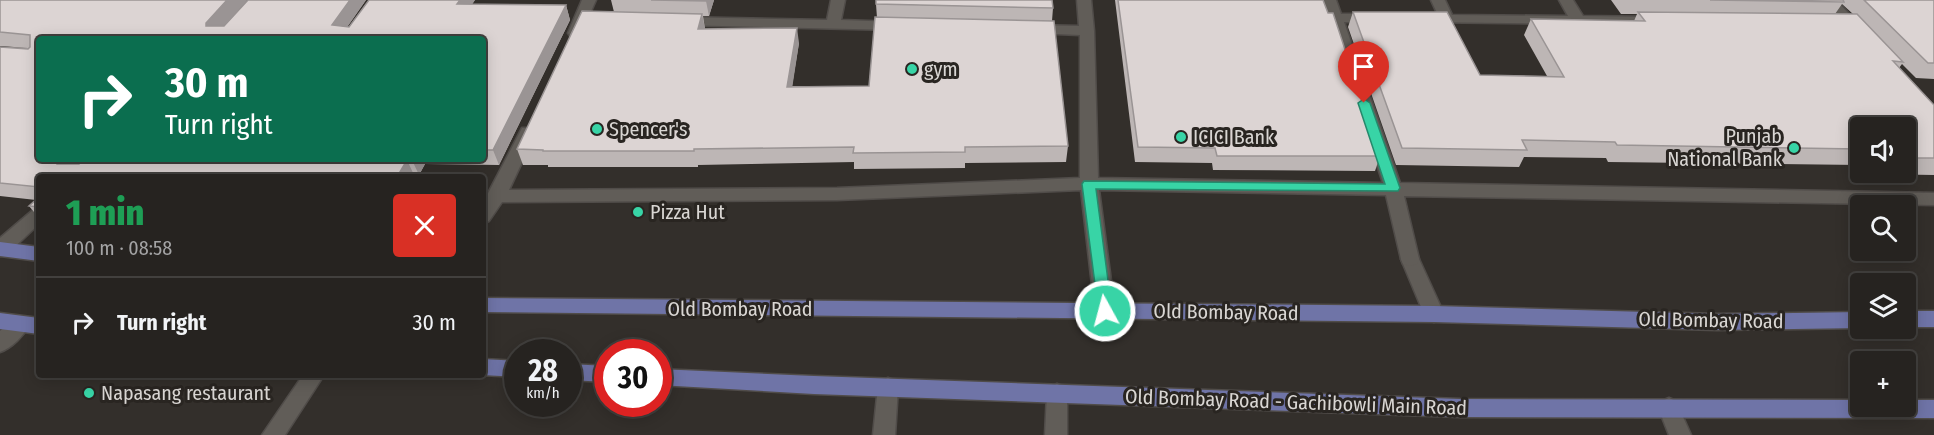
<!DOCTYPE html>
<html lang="en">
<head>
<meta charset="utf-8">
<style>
  body { margin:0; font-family:"Fira Sans Condensed",sans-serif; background:#2e2b29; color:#f1f3f6; height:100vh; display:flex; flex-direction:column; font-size:22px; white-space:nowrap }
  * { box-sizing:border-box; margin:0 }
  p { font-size:20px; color:#a4a4a5 }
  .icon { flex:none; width:33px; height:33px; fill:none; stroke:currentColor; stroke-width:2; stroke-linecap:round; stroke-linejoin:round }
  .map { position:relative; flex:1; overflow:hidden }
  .side { position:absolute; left:36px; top:174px; width:450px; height:204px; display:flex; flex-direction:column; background:#262320; border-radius:6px; box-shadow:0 3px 15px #0003,0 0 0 2px #42403e }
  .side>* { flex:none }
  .banner { position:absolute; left:36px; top:36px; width:450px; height:126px; border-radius:6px; box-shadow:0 3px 15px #0003,0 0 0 2px #42403e; background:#0b6e4f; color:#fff; overflow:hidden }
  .controls { position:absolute; left:1850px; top:117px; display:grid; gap:12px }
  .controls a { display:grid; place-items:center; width:66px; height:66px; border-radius:6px; background:#262320; box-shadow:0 3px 15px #0003,0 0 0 2px #42403e; font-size:30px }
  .speed { position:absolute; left:504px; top:339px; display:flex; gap:12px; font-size:30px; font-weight:700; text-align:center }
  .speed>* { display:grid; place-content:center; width:78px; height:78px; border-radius:50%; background:#262320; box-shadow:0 3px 15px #0003,0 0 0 2px #42403e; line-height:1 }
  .speed small { font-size:15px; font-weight:400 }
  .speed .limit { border:9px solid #d22; background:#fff; color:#111 }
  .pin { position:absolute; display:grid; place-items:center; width:51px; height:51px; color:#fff; margin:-62px -26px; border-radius:50% 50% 50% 0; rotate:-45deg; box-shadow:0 0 6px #0007 }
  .pin .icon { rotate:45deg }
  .me { position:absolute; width:66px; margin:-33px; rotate:353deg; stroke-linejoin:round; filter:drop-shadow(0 0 4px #0008) }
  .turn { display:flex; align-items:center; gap:21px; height:126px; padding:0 30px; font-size:27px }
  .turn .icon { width:78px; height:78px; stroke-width:2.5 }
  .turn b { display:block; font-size:42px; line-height:51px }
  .round { display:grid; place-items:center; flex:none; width:63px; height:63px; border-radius:6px; background:#2e2b29 }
  .summary { display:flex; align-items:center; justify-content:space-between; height:102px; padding:0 30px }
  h1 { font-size:36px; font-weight:800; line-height:45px; color:#1e9e55 }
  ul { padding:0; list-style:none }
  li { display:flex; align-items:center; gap:18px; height:90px; padding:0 30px; border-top:2px solid #42403e }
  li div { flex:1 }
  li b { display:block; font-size:22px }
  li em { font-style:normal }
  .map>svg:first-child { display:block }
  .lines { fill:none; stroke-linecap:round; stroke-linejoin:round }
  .service-casing { stroke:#504c49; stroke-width:3 }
  .minor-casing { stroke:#504c49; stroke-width:3 }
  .primary-casing { stroke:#504c49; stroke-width:3 }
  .service { fill:#615d58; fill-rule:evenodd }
  .minor { fill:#615d58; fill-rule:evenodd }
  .primary { fill:#6f74a7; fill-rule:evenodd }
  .wall { fill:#bdb6b5; fill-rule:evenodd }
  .shaded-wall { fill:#9a9494 }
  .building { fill:#dcd4d3; stroke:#9a9494; stroke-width:1.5 }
  .route { fill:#38d4a6; stroke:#248a6c; stroke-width:1.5 }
  .poi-dot { fill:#38d4a6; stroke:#292521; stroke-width:2 }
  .labels { text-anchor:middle; stroke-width:6; stroke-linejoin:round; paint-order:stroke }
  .poi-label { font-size:20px; fill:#d9d6d3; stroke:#292521; text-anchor:start }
  .street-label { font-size:20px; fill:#d9d6d3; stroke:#292521 }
</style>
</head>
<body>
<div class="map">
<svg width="1934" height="435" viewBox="0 0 1934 435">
  <rect width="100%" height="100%" fill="#332f2b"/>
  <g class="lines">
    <g class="service-casing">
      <g id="service">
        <polygon points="1410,252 1417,254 1419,259 1444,314 1441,319 1434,322 1427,319 1424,314 1401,259 1403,254"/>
        <polygon points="1057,384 1064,387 1067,393 1067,435 1045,435 1047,393 1050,387"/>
        <polygon points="1669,398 1676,401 1691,435 1669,435 1658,407 1662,401"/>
      </g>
    </g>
    <g class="minor-casing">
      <g id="minor">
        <polygon points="582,0 596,0 580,36 570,36 568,33"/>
        <polygon points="831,0 845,0 841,20 897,22 904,26 897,30 679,25 672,21 679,17 827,20"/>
        <polygon points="1077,0 1091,0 1094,31 1098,178 1383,183 1322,0 1336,0 1341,14 1376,14 1383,18 1376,22 1344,22 1400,183 1934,193 1934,205 1404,196 1419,259 1417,264 1410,266 1403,264 1401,259 1386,195 1099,190 1115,311 1112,316 1105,319 1098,316 1095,311 1081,190 837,200 502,202 489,221 483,223 483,203 520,132 522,128 534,128 536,132 509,190 837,188 1080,178 1080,35 1033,33 1026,29 1033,25 1079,26"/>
        <polygon points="1431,0 1445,0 1452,15 1568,16 1559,0 1573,0 1583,16 1657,17 1664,21 1657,25 1422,22 1420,19 1422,16 1438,15"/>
        <polygon points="1821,0 1836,0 1863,29 1865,32 1863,35 1853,35"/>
        <polygon points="39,208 39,224 7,254 0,256 0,238 33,210"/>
        <path d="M20,316L27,319L30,324C24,335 12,348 0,352V331L13,319Z"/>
        <polygon points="303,375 324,375 285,435 262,435"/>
        <polygon points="888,378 895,381 898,387 895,435 873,435 878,387 881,381"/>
      </g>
    </g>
    <g class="primary-casing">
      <g id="primary">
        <polygon points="0,242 39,247 39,261 0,256"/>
        <polygon points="483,298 1434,306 1717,314 1860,312 1860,328 1717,330 1434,322 483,312"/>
        <rect x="1905" y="311" width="29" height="16"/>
        <polygon points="0,313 39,318 39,334 0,329"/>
        <polygon points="483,359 518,361 518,377 482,375"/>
        <polygon points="568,364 608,366 608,382 568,380"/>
        <polygon points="658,369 814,376 1460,399 1860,400 1860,406 1905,406 1905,400 1934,400 1934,418 1460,417 814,394 658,385"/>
      </g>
    </g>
    <use href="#service" class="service"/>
    <use href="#minor" class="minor"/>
    <use href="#primary" class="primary"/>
  </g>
  <g class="wall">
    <path d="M0,0H247L224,26L366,0L347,27L475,0L472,4L566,5L570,20L499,165L425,164L419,175H414L413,177H39V218L29,206L36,200L0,196V47L28,48L0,46ZM39,39H483V159H39Z"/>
    <polygon points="611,0 714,0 709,16 703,16 705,29 799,43 792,86 869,86 877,18 876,4 1053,8 1052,21 1068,146 1066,162 965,163 965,168 854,169 854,162 698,165 698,167 548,167 548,165 523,165 517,149 614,12"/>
    <polygon points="1115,0 1323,0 1380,156 1375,171 1213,170 1212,163 1135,162"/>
    <path d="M1611,0H1934V79L1916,78L1902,64L1899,68L1934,105V175L1872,174V172H1905V128H1860V165L1608,162L1606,158L1524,157L1519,167L1396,165L1348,27L1353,12L1480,75L1547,76L1524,35L1531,19L1634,21L1637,14H1621ZM1842,4L1853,14H1835Z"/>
  </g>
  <g class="shaded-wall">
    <polygon points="227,0 247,0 214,38 206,26 206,23"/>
    <polygon points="350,0 366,0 339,39 332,25"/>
    <polygon points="460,0 475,0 463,18 457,4"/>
    <polygon points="706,0 714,0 709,16 706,1"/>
    <polygon points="566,5 570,20 499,165 493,150"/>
    <polygon points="702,14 705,29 698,29"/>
    <polygon points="797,28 799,43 790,102 787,87"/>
    <polygon points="58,159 85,159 68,175 57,164 57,161"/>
    <polygon points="413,159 423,159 425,164 419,175 412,160"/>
    <polygon points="407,160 414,175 413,177 397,177"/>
  </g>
  <g class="building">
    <polygon points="0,0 227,0 206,23 206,26 224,26 248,0 350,0 332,25 349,27 369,0 460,0 457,4 566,5 493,150 483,150 483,39 39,39 39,159 58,159 57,161 57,164 79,164 84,159 413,159 412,160 407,160 397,177 39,177 39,187 0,183 0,47 28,49 30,47 30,35 0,32"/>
    <polygon points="651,0 706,0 706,1"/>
    <polygon points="876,0 1052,0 1053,8 876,4"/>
    <polygon points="1118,0 1323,0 1328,13 1333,13 1380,156 1217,156 1215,148 1138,147"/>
    <polygon points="1710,0 1843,0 1844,2"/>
    <polygon points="1864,0 1934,0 1934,63 1928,63"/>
    <polygon points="582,11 702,14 698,29 797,28 787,87 869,86 875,17 1054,21 1068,146 965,147 965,152 853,153 854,147 694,149 694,151 543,151 543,150 517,149"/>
    <polygon points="1353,12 1447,12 1480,75 1564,77 1531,19 1645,21 1638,12 1857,14 1903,62 1893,61 1934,105 1934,158 1905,158 1905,128 1860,128 1860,149 1617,145 1615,142 1522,140 1527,150 1402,148"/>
    <polygon points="39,197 39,207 29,206"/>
  </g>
  <polygon class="route" points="1364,99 1370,103 1400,188 1398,191 1096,189 1112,311 1110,315 1099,315 1082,184 1084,181 1385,184 1358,103"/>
  <g class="poi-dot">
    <circle cx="912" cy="69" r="6"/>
    <circle cx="597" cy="129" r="6"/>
    <circle cx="1181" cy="137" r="6"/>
    <circle cx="1794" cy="148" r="6"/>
    <circle cx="638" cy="212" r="6"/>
    <circle cx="89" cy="393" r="6"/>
  </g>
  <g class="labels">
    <g class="poi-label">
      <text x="924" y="76">gym</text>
      <text x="609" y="136">Spencer's</text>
      <text x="1782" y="143" text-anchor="end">Punjab<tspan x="1782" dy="23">National Bank</tspan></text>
      <text x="1193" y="144">ICICI Bank</text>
      <text x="650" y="219">Pizza Hut</text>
      <text x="101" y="400">Napasang restaurant</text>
    </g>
    <g class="street-label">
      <text x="740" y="316">Old Bombay Road</text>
      <text transform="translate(1226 312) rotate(1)" y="7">Old Bombay Road</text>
      <text transform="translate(1711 320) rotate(1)" y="7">Old Bombay Road</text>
      <text transform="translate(1296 402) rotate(2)" y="7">Old Bombay Road - Gachibowli Main Road</text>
    </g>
  </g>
</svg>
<div class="controls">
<a><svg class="icon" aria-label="sound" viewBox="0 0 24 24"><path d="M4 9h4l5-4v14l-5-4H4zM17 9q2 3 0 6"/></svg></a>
<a><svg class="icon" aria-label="search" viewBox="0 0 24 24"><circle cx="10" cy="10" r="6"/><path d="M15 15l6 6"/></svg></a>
<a><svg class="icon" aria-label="layers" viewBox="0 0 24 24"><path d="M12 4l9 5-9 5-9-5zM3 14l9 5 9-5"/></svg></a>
<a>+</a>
</div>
<div class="speed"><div>28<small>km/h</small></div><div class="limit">30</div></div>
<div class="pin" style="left:1364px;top:103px;background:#d93025"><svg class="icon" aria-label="arrive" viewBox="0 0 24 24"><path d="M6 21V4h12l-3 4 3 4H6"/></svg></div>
<svg class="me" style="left:1105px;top:311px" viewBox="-20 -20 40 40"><circle r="17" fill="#38d4a6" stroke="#fff" stroke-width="3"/><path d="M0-11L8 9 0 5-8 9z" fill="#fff"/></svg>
<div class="banner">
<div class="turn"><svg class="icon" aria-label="right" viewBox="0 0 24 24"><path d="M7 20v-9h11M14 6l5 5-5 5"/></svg><div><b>30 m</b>Turn right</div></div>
</div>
<section class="side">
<div class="summary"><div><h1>1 min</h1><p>100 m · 08:58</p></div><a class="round" style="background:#d93025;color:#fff"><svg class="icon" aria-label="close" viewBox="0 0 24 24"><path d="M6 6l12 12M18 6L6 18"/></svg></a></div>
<ul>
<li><svg class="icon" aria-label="right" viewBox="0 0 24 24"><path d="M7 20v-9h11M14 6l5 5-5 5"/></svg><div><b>Turn right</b></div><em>30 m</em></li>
</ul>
</section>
</div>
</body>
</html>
